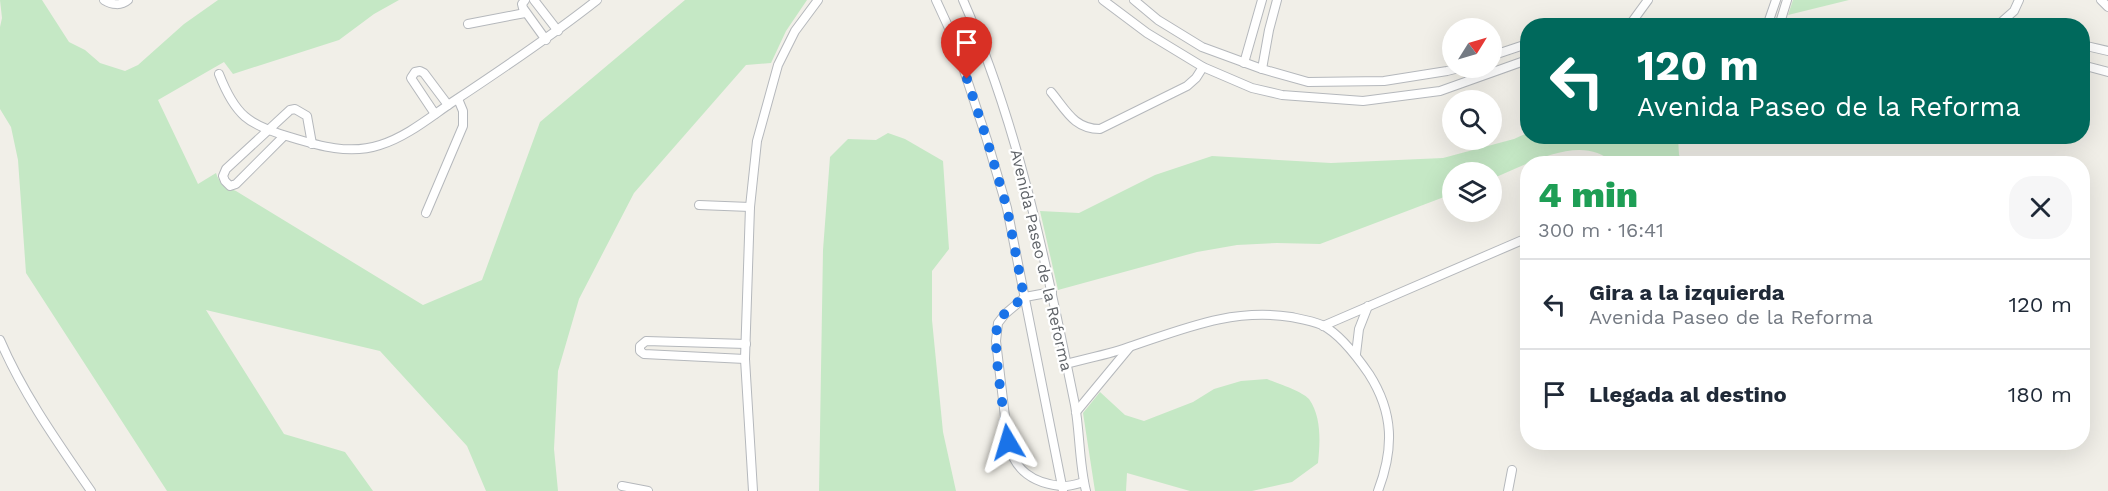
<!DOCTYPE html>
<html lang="es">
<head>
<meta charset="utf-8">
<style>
  body { margin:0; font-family:"Work Sans",sans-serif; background:#f6f6f7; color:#1f2937; height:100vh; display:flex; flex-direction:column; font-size:22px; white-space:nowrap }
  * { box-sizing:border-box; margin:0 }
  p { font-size:20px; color:#747a83 }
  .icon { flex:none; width:33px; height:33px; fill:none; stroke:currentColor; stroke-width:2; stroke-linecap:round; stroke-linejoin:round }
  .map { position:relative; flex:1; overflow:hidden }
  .panel { position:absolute; left:1520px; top:156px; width:570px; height:294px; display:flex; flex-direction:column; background:#fff; border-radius:24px; box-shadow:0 6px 24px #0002 }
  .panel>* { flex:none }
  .banner { position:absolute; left:1520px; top:18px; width:570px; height:126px; border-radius:24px; box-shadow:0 6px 24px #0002; background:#00695c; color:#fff; overflow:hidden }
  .needle { width:39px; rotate:53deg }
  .buttons { position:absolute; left:1442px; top:18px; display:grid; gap:12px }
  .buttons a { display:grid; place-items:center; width:60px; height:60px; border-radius:50%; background:#fff; box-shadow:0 6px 24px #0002; font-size:30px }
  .pin { position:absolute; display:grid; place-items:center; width:51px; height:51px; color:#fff; margin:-62px -26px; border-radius:50% 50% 50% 0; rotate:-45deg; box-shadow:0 0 6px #0007 }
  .pin .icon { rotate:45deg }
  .me { position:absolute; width:66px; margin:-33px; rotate:353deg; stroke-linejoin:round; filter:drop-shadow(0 0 4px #0008) }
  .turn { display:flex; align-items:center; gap:21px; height:126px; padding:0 18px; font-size:27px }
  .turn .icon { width:78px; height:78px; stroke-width:2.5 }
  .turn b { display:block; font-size:42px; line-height:51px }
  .round { display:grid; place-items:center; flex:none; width:63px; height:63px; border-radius:24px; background:#f6f6f7 }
  .head { display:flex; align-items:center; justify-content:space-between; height:102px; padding:0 18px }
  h1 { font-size:36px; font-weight:800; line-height:45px; color:#1e9e55 }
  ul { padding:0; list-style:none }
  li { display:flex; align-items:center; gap:18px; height:90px; padding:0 18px; border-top:2px solid #e0e1e3 }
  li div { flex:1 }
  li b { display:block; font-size:22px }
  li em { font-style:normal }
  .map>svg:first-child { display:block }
  .green { fill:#c5e8c5 }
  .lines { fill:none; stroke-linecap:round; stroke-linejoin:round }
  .street-casing { stroke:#b5b8bc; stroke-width:10 }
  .street { stroke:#fff; stroke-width:8 }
  .route { stroke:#1a73e8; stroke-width:10; stroke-dasharray:0 18 }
  .labels { text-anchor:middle; stroke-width:4.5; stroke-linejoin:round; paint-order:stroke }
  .street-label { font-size:16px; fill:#5f6368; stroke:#fff }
</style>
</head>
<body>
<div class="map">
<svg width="2108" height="491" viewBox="0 0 2108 491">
  <rect width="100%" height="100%" fill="#f1efe8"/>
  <g class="green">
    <path d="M0,0H42L69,42L85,50L100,63L125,71L138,65L184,24L218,0H399L374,14L339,40L233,74L224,62L158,100L198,184L216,173C219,183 226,187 236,191L423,305L482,280L540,122L685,0H807L786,31L771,63L746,65L634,193L579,299L558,371L554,449L558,491H486L467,446L380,351L206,310L284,434L345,452L373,491H167L26,273L18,160L11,127L0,109V27L2,18Z"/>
    <polygon points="1793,0 1849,0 1788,15"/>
    <polygon points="888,133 905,139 943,161 949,249 932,271 932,320 943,432 956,491 819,491 823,250 830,157 848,139 876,140"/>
    <path d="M1527,133V136L1678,137L1679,155L1684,163H1613C1581,131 1526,166 1491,179V172H1452V194L1320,244L1277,243L1237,245L1197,252L1058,290L1040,211L1079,213L1155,175L1212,156L1331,163L1443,158L1514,139Z"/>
    <path d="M1267,379C1277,383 1302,391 1309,399C1322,417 1320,444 1318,463L1292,482L1252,491H1190L1127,473L1126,491H1095L1083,413L1100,392L1125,415L1144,421L1193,402L1214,389L1241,381Z"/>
  </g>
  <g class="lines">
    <g class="street-casing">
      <g id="street">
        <path d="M104,0C112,5 121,6 128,0"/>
        <polyline points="525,0 522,4 523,8 546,40"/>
        <polyline points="534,0 558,31"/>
        <polyline points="936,0 953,37 987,140 1007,208 1063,491"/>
        <path d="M963,0C1020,129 1047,268 1075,405C1080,433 1079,463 1086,491"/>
        <polyline points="1103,0 1147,33 1203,67 1252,88 1282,95 1363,101 1440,91 1527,60"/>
        <polyline points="1134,0 1158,20 1202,47 1262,69 1308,82 1384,81 1447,71 1459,68"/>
        <polyline points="2101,0 2108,7"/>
        <polyline points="468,24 525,13"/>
        <polyline points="1629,26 1648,0"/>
        <polyline points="1767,26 1776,0"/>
        <polyline points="1779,26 1787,0"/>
        <polyline points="1997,26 2014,11 2019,0"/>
        <polyline points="2082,45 2108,51"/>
        <polyline points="1491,56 1527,44"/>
        <polyline points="1244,63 1262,0"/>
        <polyline points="2082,65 2108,72"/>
        <polyline points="1262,69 1269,30 1277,0"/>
        <path d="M219,74C235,115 248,125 290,137C319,146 350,155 380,145C406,137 429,118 451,103C501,70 550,37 597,0"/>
        <path d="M1051,92C1066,110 1074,129 1100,129L1187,86L1196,78L1203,67"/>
        <polyline points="435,114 411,78 415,72 420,71 424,73 448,105"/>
        <polyline points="284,136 236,184 230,186 225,181 223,176 226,169 290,110 295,109 307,116 312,144"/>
        <polyline points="699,205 750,207"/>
        <polyline points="426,213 463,126 463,111 458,99"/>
        <path d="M1052,292L1025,297L1005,314L998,323L996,341L1008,442C1014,470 1032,483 1061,486C1068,487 1077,484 1084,482"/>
        <polyline points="1323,326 1527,238"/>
        <path d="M0,340C23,394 58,443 91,491"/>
        <polyline points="1356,354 1359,329 1368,306"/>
        <polyline points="745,359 644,354 640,351 640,346 646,341 746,344"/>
        <path d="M1066,364C1088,358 1111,354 1132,346C1186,328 1233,308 1291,317C1301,319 1313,321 1322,325C1340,334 1358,358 1369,374C1394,413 1394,449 1378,491"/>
        <polyline points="1076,412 1129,348"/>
        <polyline points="622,486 648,491"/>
        <polyline points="753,491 745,359 750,207 757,141 778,65 795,31 818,0"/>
        <polyline points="1508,491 1512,470"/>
      </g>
    </g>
    <use href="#street" class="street"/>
  </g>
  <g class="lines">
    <path class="route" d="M967,79L987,140L1007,208L1024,297C1016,304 1002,313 998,324C991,343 1005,418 1008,442"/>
  </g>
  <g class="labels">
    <g class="street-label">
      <text transform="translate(1042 260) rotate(77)" y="6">Avenida Paseo de la Reforma</text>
    </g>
  </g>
</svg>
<div class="buttons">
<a><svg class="needle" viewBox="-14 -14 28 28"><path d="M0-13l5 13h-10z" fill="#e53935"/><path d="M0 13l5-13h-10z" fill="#747a83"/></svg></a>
<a><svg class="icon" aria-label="search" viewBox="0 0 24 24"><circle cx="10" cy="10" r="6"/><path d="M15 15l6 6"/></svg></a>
<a><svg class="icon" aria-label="layers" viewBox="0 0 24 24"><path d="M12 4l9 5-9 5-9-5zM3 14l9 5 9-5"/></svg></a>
</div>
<div class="pin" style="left:967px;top:79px;background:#d93025"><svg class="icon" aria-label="arrive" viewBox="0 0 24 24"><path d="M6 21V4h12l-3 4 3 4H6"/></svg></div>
<svg class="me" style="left:1008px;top:442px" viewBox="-20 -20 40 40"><path d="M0-17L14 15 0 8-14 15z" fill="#1a73e8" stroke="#fff" stroke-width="4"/></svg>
<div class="banner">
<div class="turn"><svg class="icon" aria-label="left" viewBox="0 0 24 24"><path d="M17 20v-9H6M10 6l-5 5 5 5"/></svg><div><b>120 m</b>Avenida Paseo de la Reforma</div></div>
</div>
<section class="panel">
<div class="head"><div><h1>4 min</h1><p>300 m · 16:41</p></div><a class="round"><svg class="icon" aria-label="close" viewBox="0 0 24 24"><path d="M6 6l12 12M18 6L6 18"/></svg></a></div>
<ul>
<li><svg class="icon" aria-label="left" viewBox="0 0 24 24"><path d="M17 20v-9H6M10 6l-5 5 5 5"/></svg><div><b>Gira a la izquierda</b><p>Avenida Paseo de la Reforma</p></div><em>120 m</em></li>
<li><svg class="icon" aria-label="arrive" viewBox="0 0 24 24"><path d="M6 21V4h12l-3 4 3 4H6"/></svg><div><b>Llegada al destino</b></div><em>180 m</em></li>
</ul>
</section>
</div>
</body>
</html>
